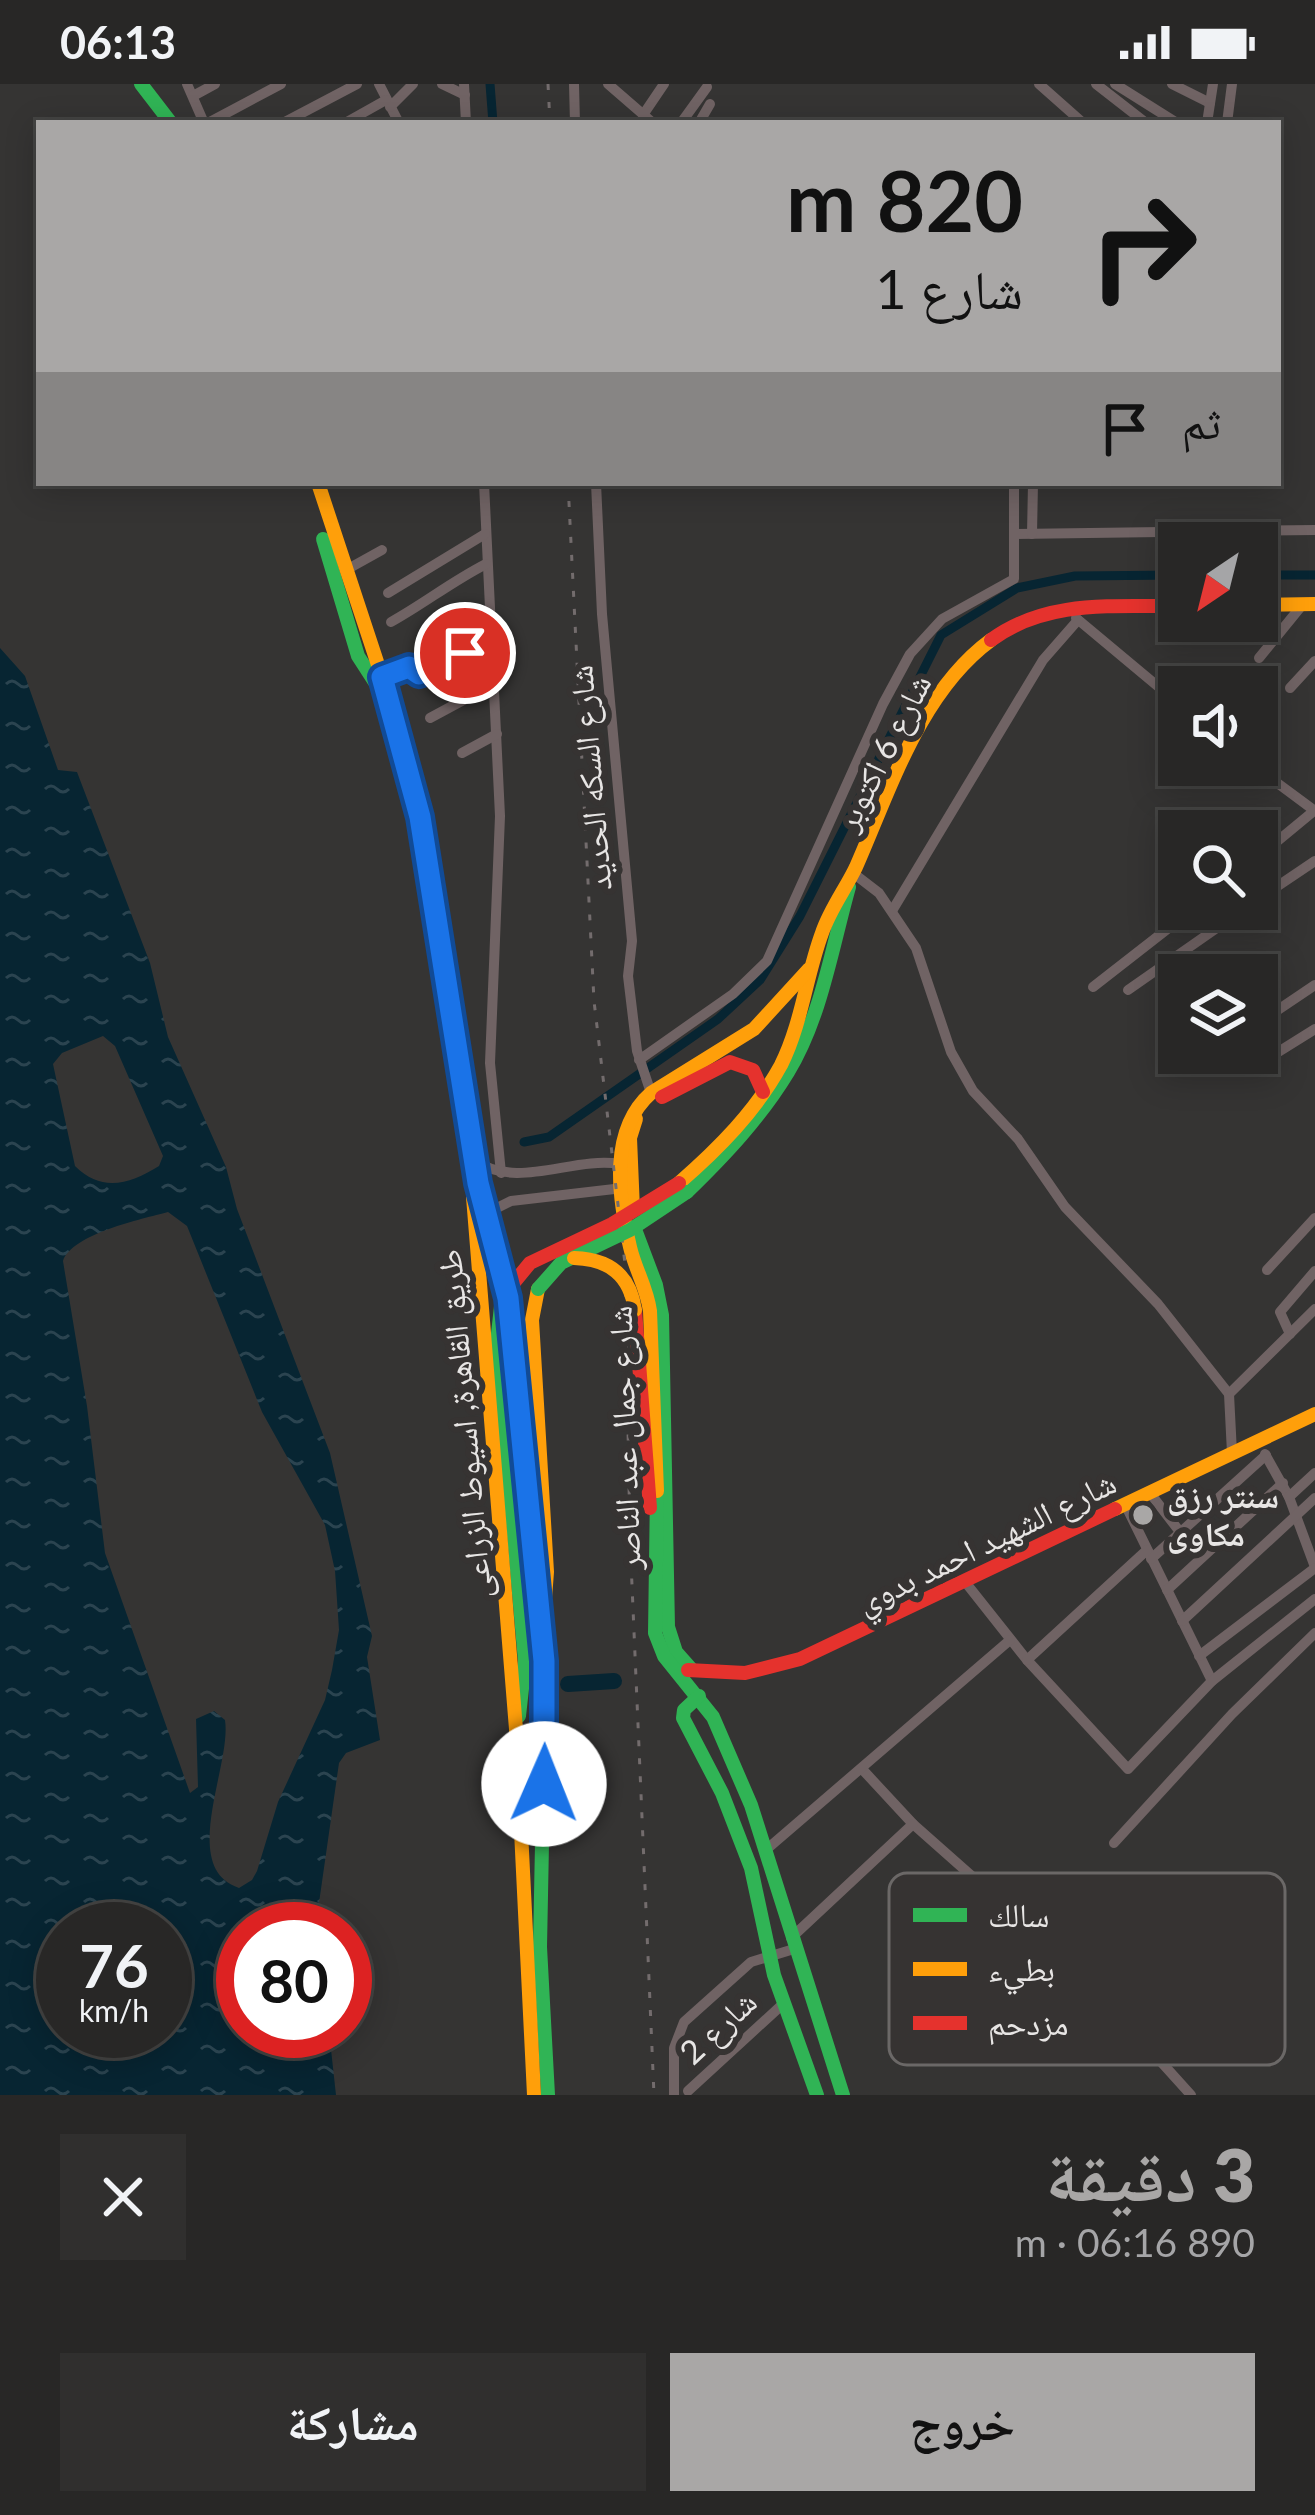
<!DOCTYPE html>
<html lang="ar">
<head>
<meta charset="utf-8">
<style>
  body { margin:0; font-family:Lato,"Noto Naskh Arabic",sans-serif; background:#302f2e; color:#f1f3f6; direction:rtl; height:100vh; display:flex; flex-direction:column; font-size:45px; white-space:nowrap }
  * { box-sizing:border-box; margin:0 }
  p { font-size:39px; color:#a5a5a7 }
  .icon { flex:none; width:66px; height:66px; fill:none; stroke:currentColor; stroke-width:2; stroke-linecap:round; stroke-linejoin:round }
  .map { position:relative; height:2011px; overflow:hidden; direction:ltr }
  .sheet { display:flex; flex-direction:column; background:#282726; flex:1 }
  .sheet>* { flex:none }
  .top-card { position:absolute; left:36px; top:36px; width:1245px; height:366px; border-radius:0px; box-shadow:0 6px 30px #0003,0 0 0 3px #444443; direction:rtl; background:#a9a7a6; color:#111; overflow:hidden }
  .needle { width:78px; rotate:215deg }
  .fabs { position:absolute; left:1158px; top:438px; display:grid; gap:24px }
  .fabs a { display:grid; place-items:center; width:120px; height:120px; border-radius:0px; background:#282726; box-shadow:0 6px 30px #0003,0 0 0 3px #444443; font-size:60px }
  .speed { position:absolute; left:36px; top:1818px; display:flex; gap:24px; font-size:60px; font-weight:700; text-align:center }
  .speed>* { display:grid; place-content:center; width:156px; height:156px; border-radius:50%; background:#282726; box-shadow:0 6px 30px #0003,0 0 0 3px #444443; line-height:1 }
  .speed small { font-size:30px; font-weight:400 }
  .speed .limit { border:18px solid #d22; background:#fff; color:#111 }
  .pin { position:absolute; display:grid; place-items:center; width:102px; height:102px; color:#fff; margin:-51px; border:6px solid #fff; border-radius:50%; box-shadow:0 3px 12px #0007 }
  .me { position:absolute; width:132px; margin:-66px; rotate:1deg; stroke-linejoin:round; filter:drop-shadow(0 0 9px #0008) }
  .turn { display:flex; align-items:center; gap:42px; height:252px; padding:0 60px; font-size:54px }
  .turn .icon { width:156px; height:156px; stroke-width:2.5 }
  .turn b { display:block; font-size:84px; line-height:102px }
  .then { display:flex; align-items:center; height:114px; padding:0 60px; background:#0003; gap:24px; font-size:45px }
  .round { display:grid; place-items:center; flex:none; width:126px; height:126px; border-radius:0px; background:#302f2e }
  .summary { display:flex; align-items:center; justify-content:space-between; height:204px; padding:0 60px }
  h1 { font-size:72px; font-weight:800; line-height:90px; color:#a9a7a6 }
  .action { display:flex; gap:24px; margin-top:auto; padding:24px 60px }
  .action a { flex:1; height:138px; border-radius:0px; background:#a9a7a6; color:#111; font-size:48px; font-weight:800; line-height:138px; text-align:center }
  .action a+a { background:#302f2e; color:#f1f3f6 }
  .status { display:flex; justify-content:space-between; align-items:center; height:84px; padding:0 60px; background:#282726; direction:ltr }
  .status svg { height:33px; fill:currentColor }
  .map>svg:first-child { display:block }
  .water { fill:url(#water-ripples); fill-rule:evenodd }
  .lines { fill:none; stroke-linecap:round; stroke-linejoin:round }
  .canal { stroke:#072532; stroke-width:9 }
  .river { stroke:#072532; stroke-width:16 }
  .street { stroke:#706364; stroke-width:10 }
  .fast { stroke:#30b455; stroke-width:14 }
  .slow { stroke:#ff9f0a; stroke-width:14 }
  .jam { stroke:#e5322d; stroke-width:14 }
  .rail { stroke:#736c6d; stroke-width:3; stroke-dasharray:6 12; stroke-linecap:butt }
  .fast-bridge { stroke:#30b455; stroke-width:14 }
  .slow-bridge { stroke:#ff9f0a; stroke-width:14 }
  .jam-bridge { stroke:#e5322d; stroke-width:14 }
  .route-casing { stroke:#114b97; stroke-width:30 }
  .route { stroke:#1a73e8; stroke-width:21 }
  .poi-dot { fill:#a9a7a6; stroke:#363332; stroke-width:4.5 }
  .labels { text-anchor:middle; stroke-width:12; stroke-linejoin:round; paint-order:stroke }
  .street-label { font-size:33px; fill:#e7e5e4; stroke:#363332 }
  .poi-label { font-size:33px; font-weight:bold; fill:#e7e5e4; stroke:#363332; text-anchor:start }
  .key { fill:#363332; stroke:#6b6867; stroke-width:3 }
  .key-label { font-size:33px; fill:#e7e5e4 }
</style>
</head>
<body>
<div class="status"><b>06:13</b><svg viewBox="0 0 49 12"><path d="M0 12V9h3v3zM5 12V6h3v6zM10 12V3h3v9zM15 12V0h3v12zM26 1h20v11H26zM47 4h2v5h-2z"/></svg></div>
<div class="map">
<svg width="1315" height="2011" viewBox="0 0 1315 2011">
  <defs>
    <pattern id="water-ripples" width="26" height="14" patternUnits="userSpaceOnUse" patternTransform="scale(3)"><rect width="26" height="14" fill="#072532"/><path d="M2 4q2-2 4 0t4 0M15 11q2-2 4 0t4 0" fill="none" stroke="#2b4450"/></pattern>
  </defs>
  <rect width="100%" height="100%" fill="#353433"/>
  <path class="water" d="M0,564L25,592L58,686L77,688L150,879L168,953L226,1083L237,1125L330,1369L372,1552L367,1573L380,1656L346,1669L339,1679L319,1819L321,1845H243V1947H329L336,2011H0ZM103,952L115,962L163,1072L159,1082C130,1100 102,1109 75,1082L53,980L62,969ZM168,1128L187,1142L262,1328L325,1441L335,1487L339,1546L332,1586L325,1616L278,1718L257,1787L252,1796L239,1804C178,1784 232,1681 225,1636L214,1627L196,1635L198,1703L190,1709L105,1469L87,1322L63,1177C72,1150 142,1135 168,1128ZM63,1845H165V1947H63Z"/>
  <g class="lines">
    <g class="canal">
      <polyline points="490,0 493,39"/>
      <polyline points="1257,491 1315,491"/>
      <polyline points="524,1058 549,1053 718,935 760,896 800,832 941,551 1017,504 1075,492 1179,491"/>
    </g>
    <polyline class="river" points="568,1600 614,1597"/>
    <g class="street">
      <polyline points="187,0 204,39"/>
      <polyline points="379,0 399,39"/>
      <polyline points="442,0 465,11"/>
      <polyline points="464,0 466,39"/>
      <polyline points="574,0 575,39"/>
      <polyline points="608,0 653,39"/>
      <polyline points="1039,0 1083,39"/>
      <polyline points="1096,0 1146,39"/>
      <polyline points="1115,0 1177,39"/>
      <polyline points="1172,0 1210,19"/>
      <polyline points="193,12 215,0"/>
      <polyline points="390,23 413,0"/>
      <polyline points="643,31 664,0"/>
      <polyline points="208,39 281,0"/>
      <polyline points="283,39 357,0"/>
      <polyline points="345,39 386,16"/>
      <polyline points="681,39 707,3"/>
      <polyline points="699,39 710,20"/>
      <polyline points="1207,39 1213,0"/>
      <polyline points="1227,39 1232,0"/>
      <polyline points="484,399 500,732 490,979 501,1089"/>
      <polyline points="596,399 602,530 632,857 628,892 637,967 651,1009"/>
      <polyline points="1016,450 1315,446"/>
      <polyline points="1032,450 1033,399"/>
      <polyline points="346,486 382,466"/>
      <polyline points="388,509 485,450"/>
      <polyline points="1076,534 1179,620"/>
      <path d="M391,538C425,519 451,498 486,480"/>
      <polyline points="1259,574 1303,520"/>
      <polyline points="382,593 409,583 419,590 465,569"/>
      <polyline points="1290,604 1315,577"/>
      <polyline points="430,634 495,599"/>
      <polyline points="462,669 497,650"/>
      <polyline points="1253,681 1315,727"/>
      <polyline points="1257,774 1315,726"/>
      <polyline points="853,789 879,809 916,864 951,968 973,1007 1018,1055 1065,1123 1158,1220 1229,1310"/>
      <polyline points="1257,816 1315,777"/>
      <polyline points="892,827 1043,576 1078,536"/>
      <polyline points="1093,903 1193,825"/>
      <polyline points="1128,906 1244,825"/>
      <polyline points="1257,940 1315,901"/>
      <polyline points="1223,969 1238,985 1248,987 1315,945"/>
      <polyline points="639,976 733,910 767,877 883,620 910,570 942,535 1014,495 1014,399"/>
      <path d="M476,1077C518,1106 573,1072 620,1080"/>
      <polyline points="487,1129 511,1117 623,1104"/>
      <polyline points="1267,1186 1315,1134"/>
      <polyline points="1290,1250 1280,1228 1315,1187"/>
      <polyline points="1232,1369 1229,1310 1315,1225"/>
      <polyline points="1265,1370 1289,1413 1315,1483"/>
      <polyline points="1150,1409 1180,1448"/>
      <polyline points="1289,1413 1315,1389"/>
      <polyline points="1125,1420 1212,1597"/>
      <polyline points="1151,1475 1266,1371"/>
      <polyline points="966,1499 1027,1576 1128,1685 1212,1597 1315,1515"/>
      <polyline points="1167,1506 1283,1399"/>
      <polyline points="1182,1537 1315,1414"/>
      <polyline points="1199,1572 1315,1484"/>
      <polyline points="1027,1576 1147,1466"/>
      <polyline points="862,1685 913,1740 1079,1887 1191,2011"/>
      <polyline points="1114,1759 1232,1630 1315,1549"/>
      <polyline points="767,1765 1010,1556"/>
      <polyline points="791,1854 913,1740"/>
      <polyline points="688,2007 784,1919"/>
      <polyline points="674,2011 674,1964 684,1938 751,1878 794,1865"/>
    </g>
    <g class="fast">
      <polyline points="141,0 171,39"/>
      <polyline points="323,455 358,572 378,603"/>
      <path d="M687,1108C725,1071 760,1034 788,988C821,934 832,863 849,803"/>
      <polyline points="636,1148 656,1201 662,1231 668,1543 676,1568 692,1586"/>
      <polyline points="502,1213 497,1259 525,1577 519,1632"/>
      <polyline points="657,1407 655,1549 664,1572 713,1633 751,1721 843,2011"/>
      <polyline points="533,1466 545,1605 540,1863 548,2011"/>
      <polyline points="699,1612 684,1626 683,1634 722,1709 751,1784 774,1891 817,2011"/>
    </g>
    <g class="slow">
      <polyline points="318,399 382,593 417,716 467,1028"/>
      <polyline points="1257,521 1315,520"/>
      <path d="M679,1099C718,1065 756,1027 781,981C802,939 806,892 822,849C830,825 845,806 856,783C890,706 920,608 991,556"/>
      <polyline points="473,1113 516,1645 534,2011"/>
      <polyline points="633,1126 630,1054 636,1035"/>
      <polyline points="538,1205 532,1236 547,1488 544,1527"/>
      <path d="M657,1407L650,1227C647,1204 635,1185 630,1163C618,1112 609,1046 651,1009L754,945L809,885"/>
      <polyline points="1115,1425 1315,1330"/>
    </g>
    <g class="jam">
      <path d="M991,556C1047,515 1113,523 1179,522"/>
      <polyline points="662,1013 730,978 753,986 763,1008"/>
      <polyline points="467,1028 478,1099 512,1235 533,1466"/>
      <polyline points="635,1226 650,1424"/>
      <polyline points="688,1586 745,1589 800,1575 1115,1425"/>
    </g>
    <g class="rail">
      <polyline points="548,0 550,39"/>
      <polyline points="568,399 594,917 625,1180 630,1455 654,2011"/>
    </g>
    <polyline class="fast-bridge" points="538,1205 561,1179 630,1146 687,1108"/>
    <path class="slow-bridge" d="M574,1174C609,1175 630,1191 635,1226"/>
    <polyline class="jam-bridge" points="502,1213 530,1179 612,1140 679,1099"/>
  </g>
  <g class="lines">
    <g class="route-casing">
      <polyline id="route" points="465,569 419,590 409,583 382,593 420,733 478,1099 508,1214 544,1577 544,1700"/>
    </g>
    <use href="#route" class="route"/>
  </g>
  <circle class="poi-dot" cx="1143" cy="1431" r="12"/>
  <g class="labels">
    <g class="street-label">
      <text transform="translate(883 668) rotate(-63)" y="12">شارع 6 اكتوبر</text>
      <text transform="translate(590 694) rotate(-95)" y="12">شارع السكه الحديد</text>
      <text transform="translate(464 1340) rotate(-95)" y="12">طريق القاهرة, اسيوط الزراعى</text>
      <text transform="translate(624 1354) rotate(-92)" y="12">شارع جمال عبد الناصر</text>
      <text transform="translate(986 1458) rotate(-26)" y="12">شارع الشهيد احمد بدوي</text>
      <text transform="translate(718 1943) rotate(-43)" y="12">شارع 2</text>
    </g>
    <g class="poi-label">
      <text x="1167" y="1424">سنتر رزق<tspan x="1167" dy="38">مكاوى</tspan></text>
    </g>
  </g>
  <rect x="889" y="1789" width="396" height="192" rx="18" class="key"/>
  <rect x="913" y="1824" width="54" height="14" fill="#30b455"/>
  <rect x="913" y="1878" width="54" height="14" fill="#ff9f0a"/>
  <rect x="913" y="1932" width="54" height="14" fill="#e5322d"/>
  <g class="key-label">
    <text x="988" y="1843">سالك</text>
    <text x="988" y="1897">بطيء</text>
    <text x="988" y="1951">مزدحم</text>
  </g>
</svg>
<div class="fabs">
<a><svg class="needle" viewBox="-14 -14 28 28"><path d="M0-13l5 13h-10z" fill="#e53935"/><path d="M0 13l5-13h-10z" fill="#a5a5a7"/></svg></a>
<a><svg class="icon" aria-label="sound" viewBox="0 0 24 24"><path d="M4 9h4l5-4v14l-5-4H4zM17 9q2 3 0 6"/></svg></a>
<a><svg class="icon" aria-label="search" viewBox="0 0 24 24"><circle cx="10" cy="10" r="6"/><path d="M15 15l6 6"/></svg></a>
<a><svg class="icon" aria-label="layers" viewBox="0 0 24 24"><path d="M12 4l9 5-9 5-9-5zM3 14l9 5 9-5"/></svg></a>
</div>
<div class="speed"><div>76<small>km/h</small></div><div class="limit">80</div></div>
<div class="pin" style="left:465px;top:569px;background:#d93025"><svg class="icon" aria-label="arrive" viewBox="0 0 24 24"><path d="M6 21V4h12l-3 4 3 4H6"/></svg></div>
<svg class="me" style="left:544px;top:1700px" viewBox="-20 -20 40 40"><circle r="19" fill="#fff"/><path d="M0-13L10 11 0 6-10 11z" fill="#1a73e8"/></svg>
<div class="top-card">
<div class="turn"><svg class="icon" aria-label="right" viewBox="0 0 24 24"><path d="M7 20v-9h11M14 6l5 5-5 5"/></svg><div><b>820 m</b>شارع 1</div></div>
<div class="then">ثم<svg class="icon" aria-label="arrive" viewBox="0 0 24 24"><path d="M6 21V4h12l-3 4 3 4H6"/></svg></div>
</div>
</div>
<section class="sheet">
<div class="summary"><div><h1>3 دقيقة</h1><p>890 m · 06:16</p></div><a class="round"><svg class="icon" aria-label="close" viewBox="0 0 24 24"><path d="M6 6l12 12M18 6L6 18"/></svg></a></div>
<div class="action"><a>خروج</a><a>مشاركة</a></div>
</section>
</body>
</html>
